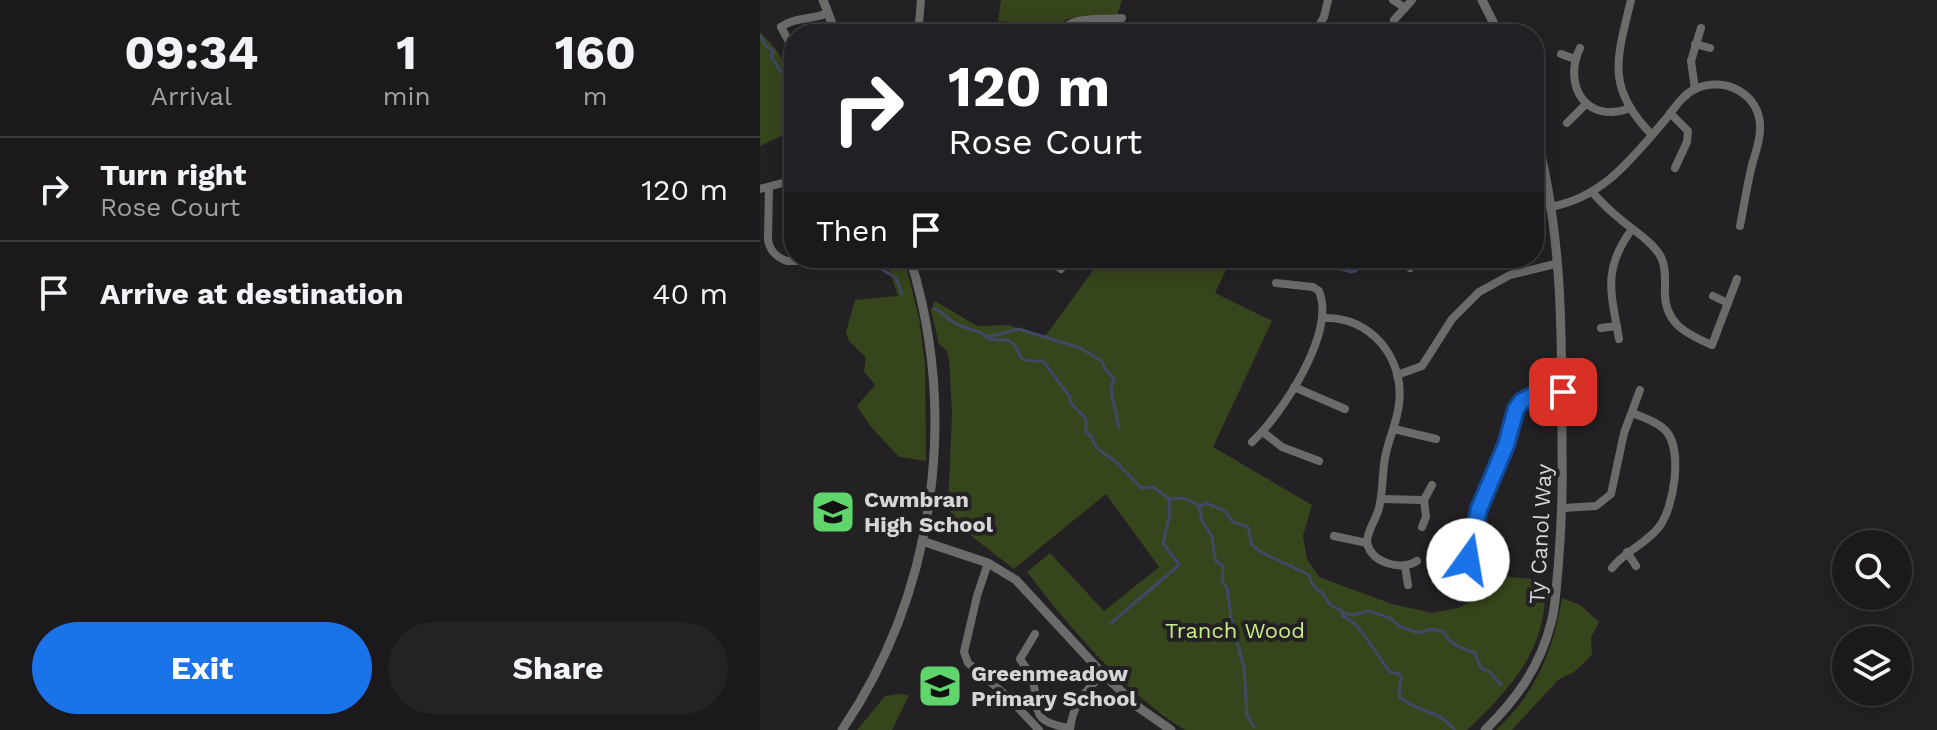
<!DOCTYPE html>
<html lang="en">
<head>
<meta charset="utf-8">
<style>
  body { margin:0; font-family:"Work Sans",sans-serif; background:#242225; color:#f1f3f6; height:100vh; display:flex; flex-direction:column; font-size:30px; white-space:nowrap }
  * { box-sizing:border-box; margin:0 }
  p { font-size:26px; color:#a0a0a3 }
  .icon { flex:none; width:44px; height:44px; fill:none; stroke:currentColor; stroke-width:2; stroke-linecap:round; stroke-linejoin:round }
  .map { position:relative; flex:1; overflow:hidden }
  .details { display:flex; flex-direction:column; background:#1b191c; width:760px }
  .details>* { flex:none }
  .hud { position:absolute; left:24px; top:24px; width:760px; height:244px; border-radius:32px; box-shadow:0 4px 20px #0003,0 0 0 2px #39383b; background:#202124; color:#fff; overflow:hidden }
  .buttons { position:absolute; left:1072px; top:530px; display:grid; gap:16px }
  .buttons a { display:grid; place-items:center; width:80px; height:80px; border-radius:50%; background:#1b191c; box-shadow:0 4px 20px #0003,0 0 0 2px #39383b; font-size:40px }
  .pin { position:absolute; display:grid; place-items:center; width:68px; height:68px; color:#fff; margin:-34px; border-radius:16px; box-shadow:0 4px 12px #0006 }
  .me { position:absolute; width:88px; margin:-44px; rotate:13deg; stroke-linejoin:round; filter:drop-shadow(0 0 6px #0008) }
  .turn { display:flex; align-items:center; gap:28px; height:168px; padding:0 32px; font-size:36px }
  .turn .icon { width:104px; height:104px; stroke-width:2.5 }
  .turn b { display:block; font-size:56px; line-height:68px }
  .then { display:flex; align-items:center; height:76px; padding:0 32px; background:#0003; gap:16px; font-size:30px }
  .eta { display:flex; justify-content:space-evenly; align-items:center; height:136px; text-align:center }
  .eta b { font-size:48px; font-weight:700; line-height:56px }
  .action { display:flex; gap:16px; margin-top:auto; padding:16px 32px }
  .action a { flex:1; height:92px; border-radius:48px; background:#1a73e8; color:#fff; font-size:32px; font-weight:700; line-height:92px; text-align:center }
  .action a+a { background:#242225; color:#f1f3f6 }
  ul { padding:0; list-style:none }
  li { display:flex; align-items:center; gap:24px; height:104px; padding:0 32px; border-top:2px solid #39383b }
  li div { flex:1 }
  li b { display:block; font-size:30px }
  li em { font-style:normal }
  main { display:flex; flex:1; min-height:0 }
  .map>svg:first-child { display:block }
  .green { fill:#37451c }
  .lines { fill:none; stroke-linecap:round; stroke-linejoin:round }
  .stream { stroke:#404866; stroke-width:3 }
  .minor { stroke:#6b6c6a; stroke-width:8 }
  .tertiary { stroke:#6b6c6a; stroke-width:9 }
  .route-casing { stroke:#114b97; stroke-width:20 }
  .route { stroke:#1a73e8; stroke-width:14 }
  .labels { text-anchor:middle; stroke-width:8; stroke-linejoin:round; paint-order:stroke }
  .poi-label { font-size:22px; font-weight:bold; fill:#d7d5d7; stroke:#242125; text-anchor:start }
  .street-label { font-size:22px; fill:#d7d5d7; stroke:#242125 }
  .park-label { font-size:22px; fill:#c8ee86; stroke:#242125 }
</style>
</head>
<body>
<main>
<section class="details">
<div class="eta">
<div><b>09:34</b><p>Arrival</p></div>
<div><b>1</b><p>min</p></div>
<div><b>160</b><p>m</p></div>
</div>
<ul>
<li><svg class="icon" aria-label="right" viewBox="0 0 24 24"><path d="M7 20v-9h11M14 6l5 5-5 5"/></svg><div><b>Turn right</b><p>Rose Court</p></div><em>120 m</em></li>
<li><svg class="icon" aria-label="arrive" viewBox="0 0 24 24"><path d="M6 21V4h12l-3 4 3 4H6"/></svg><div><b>Arrive at destination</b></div><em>40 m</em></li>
</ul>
<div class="action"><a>Exit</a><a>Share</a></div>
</section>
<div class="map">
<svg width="1177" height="730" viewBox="0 0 1177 730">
  <rect width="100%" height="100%" fill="#242125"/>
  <g class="green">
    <polygon points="241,0 362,0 357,16 306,19 295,30 281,29 281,24 238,21"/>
    <polygon points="0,32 16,49 31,76 28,81 34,93 34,130 0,146"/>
    <polygon points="125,258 144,258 159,318 165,364 166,461 139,457 111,427 97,406 115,385 104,371 106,358 89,341 86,332 95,300 138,296"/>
    <path d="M342,258H472L455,293L512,321L453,447L552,505L543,536L547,559L559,577L632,604L672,613L698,608L712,601L722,574L781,580C788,593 785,601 783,616C775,663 740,699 707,730H425C365,693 310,628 267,572L290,553L344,611L399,567L346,494L254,569L197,525L188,507L192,413L189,360L187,351L179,344L171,310L175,301L217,326L248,325L283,336L287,334Z"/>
    <path d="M802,598L820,605L839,622L831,637L832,655L814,672L798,680L752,730H736C776,693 793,651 802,598Z"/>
    <polygon points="139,694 149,695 132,730 97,730 125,696"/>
  </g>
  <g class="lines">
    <g class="stream">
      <polyline points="0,36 6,46 14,52 11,56 20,71 26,71 25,86 34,101"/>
      <polyline points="103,258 136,278 142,294"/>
      <polyline points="545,258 591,272 596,271 603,258"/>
      <path d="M174,309C183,311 183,315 190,320C198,326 210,329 219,332C223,333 226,337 230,339C236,341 244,338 249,341C266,349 248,363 283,361L310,397V402L326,419V432L332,437C335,453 349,454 358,464C366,472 374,480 381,488L394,487L409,499L423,498L441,506L446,503L465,511L473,522L488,527L492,545L501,552L549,575C551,583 556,591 563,593L569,604L587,614L594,615L609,611L630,618L639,626L658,633L671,629L684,632C690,645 702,648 715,653L721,668L730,672L741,685"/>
      <polyline points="228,337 259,329 320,348 342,361 345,369 354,379 351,390 359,428"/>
      <polyline points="439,506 442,521 452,537 455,560 463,566 462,581 467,588 472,624 484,667 487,715 494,727"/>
      <path d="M583,612L582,616C600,621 618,658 630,672L639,674L641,677L639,697C659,713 677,709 694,729"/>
      <polyline points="350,624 419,565 403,543 410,514 409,499"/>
    </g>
    <g class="minor">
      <polyline points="633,0 645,8"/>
      <path d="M871,0C857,59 845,87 892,135"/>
      <polyline points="634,20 652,0"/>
      <polyline points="158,34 161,0"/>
      <path d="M299,34C308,15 343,20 362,18"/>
      <polyline points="554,34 564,17 568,0"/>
      <polyline points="935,44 950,48"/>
      <path d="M820,48C802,86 827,125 870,108"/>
      <path d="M33,49L21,27C34,17 52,20 68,13"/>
      <polyline points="801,54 815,59"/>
      <polyline points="935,89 931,61 941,28"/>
      <polyline points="910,113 928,131 927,142 915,168"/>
      <polyline points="807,123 826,104"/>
      <path d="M9,187L8,240C10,251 16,257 27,261H91"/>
      <polyline points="0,189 34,180"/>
      <path d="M833,193C841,202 850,211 860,219C874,231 892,241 901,257C906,267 905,278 905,288C903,322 924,333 952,345L977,279"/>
      <path d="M790,207C844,197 871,159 905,120C914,109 922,95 935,89C965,75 1002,95 1000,129C1000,142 995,154 992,165C987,185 984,206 980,226"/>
      <polyline points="286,258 301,269"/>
      <polyline points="650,268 651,258"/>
      <polyline points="953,296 968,303"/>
      <path d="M564,318C610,316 645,358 639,404C637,423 628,440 625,458C622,474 623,492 619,508C616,520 607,530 607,543C612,563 640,571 657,561"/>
      <polyline points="841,328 857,326"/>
      <path d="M859,339C851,292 842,270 872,229"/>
      <polyline points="637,375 662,366 692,319 719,292 750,275 795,264"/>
      <polyline points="534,387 585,409"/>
      <polyline points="634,429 676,439"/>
      <polyline points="503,432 522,447 559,461"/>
      <path d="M492,442C522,414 576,333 559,291L553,287L516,283"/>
      <polyline points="621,499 664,500"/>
      <polyline points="803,508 836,506 851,494 864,433 880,390"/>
      <polyline points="662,527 666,517 664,500 672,485"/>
      <polyline points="574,536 607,543"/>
      <polyline points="711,546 731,550"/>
      <polyline points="867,552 876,566"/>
      <polyline points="708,560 719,509 746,445 756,409 770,397 803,392"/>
      <polyline points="228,563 217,596 204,652 208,663 247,696 279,730"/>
      <polyline points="645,566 648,585"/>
      <path d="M852,568C865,551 886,544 899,527C914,508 923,450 906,431C898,422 884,418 873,413"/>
      <path d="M275,634L260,659C263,664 269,671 271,676C283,708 265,721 310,728"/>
      <path d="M310,730C312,705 326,690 343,674"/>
    </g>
    <g class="tertiary">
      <polyline points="63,0 76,34"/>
      <polyline points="722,0 739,34"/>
      <polyline points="162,541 228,563 256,580 343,674 378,707 411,730"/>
      <path d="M82,730C175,593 199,416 150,258"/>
      <path d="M725,730C757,699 780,666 791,623C796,606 796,587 798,569C801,531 803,493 802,454C802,346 804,233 774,128"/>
    </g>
  </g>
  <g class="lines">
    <g class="route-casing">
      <polyline id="route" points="708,560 719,509 746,445 756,409 762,401 770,397 803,392"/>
    </g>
    <use href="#route" class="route"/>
  </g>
  <defs>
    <g id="school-square" transform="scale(2.3)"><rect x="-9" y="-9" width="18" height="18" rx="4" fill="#5fd56b" stroke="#242125"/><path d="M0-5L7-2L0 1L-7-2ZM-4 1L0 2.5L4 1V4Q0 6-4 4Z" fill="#111"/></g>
  </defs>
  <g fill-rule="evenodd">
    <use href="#school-square" x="73" y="512"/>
    <use href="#school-square" x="180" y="686"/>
  </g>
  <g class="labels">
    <g class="poi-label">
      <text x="104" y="507">Cwmbran<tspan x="104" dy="25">High School</tspan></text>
      <text x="211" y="681">Greenmeadow<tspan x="211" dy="25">Primary School</tspan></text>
    </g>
    <g class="street-label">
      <text transform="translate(780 534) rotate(-87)" y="8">Ty Canol Way</text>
    </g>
    <g class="park-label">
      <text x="475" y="638">Tranch Wood</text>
    </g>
  </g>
</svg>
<div class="buttons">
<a><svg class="icon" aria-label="search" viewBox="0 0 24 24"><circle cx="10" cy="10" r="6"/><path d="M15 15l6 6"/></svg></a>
<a><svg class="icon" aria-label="layers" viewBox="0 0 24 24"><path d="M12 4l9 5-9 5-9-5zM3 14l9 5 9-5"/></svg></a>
</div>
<div class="pin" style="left:803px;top:392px;background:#d93025"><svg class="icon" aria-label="arrive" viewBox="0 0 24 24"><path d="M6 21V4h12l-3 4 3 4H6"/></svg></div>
<svg class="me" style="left:708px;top:560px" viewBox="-20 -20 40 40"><circle r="19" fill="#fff"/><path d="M0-13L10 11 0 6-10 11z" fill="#1a73e8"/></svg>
<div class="hud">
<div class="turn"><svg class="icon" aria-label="right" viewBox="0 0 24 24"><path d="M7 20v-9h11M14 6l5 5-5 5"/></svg><div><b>120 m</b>Rose Court</div></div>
<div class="then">Then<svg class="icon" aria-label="arrive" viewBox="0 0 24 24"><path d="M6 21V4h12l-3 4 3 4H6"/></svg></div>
</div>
</div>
</main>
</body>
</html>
